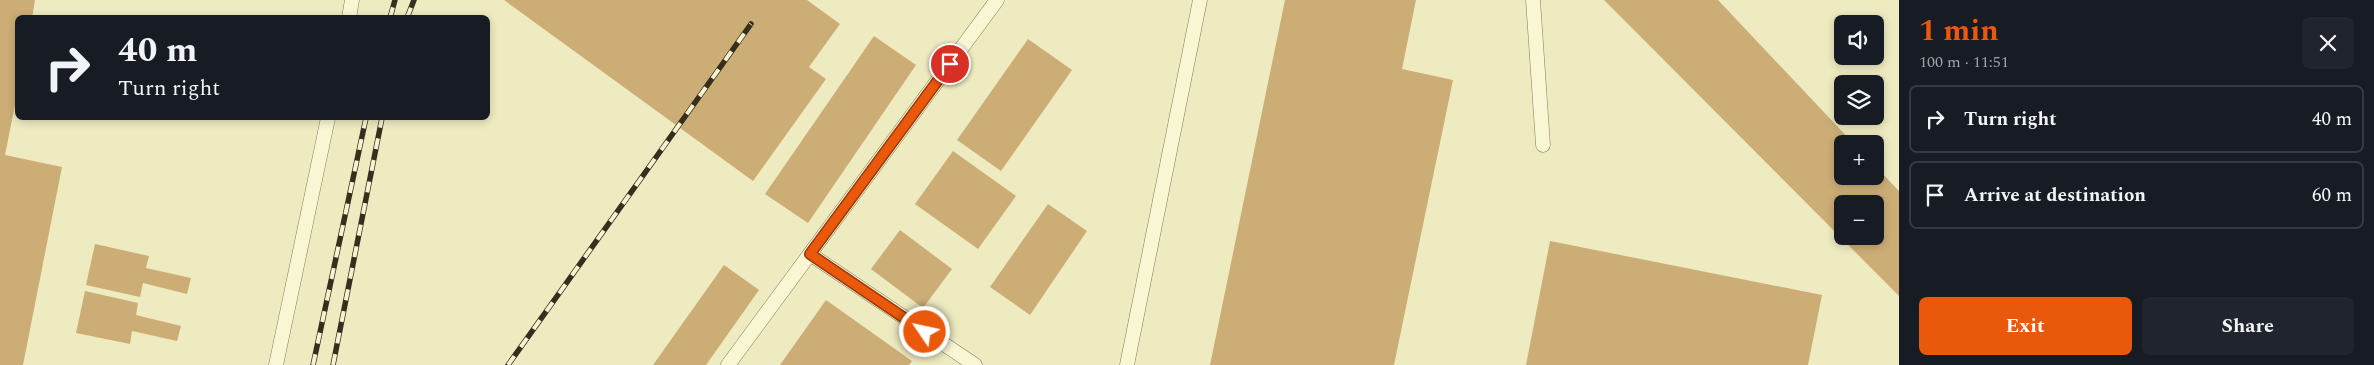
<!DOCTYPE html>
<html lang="en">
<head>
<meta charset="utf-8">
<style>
  body { margin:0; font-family:Spectral,serif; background:#20242c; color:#f1f3f6; height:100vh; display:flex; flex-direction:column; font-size:19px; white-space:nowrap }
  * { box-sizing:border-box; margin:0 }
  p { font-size:16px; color:#9ea1a6 }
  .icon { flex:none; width:28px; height:28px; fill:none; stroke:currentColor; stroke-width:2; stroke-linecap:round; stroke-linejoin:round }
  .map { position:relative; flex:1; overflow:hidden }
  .sheet { display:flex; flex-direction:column; background:#171b24; width:475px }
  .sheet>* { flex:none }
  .guide { position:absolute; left:15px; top:15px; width:475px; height:105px; border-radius:8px; box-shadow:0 2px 8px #0003; background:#171b24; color:#f1f3f6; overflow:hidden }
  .controls { position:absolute; left:1834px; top:15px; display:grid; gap:10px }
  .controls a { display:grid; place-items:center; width:50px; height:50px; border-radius:8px; background:#171b24; box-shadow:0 2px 8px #0003; font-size:25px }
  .pin { position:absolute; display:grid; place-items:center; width:42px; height:42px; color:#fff; margin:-21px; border:2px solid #fff; border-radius:50%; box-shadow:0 1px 5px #0007 }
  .me { position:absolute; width:55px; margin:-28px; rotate:304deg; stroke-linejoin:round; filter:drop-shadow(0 0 4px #0008) }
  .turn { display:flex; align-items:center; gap:18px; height:105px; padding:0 20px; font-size:22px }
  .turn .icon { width:65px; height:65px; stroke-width:2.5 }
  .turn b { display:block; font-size:35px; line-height:42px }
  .round { display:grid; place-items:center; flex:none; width:52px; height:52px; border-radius:8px; background:#20242c }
  .overview { display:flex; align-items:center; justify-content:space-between; height:85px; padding:0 20px }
  h1 { font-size:30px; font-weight:700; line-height:38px; color:#ea580c }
  .action { display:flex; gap:10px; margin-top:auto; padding:10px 20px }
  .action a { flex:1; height:58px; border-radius:8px; background:#ea580c; color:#fff; font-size:20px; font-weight:700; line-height:58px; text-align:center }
  .action a+a { background:#20242c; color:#f1f3f6 }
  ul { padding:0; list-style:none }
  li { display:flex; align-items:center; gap:15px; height:68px; margin:0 10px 8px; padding:0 10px; border:2px solid #363941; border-radius:8px }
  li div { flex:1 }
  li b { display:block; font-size:19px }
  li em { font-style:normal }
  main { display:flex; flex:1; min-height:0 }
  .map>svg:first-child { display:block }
  .building { fill:#cdad76; fill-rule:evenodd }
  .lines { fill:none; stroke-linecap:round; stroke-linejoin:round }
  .service-casing { stroke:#887c58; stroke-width:15 }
  .service { stroke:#f9f6d4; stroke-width:14 }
  .rail-casing { stroke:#372f1d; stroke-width:5.5 }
  .rail { stroke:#f6f3d0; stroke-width:4; stroke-dasharray:11; stroke-linecap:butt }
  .route-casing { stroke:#983908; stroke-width:12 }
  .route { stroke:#ea580c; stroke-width:9 }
</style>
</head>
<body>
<main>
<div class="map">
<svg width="1899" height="365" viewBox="0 0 1899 365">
  <rect width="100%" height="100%" fill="#eeebc1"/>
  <g class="building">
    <polygon points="0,0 35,0 32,18 18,18 18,90 5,155 62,167 23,365 0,365"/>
    <polygon points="504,0 807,0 840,24 809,67 826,79 753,181"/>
    <polygon points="1285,0 1416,0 1402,69 1453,80 1394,365 1210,365"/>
    <path d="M1604,0H1718L1854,144H1842V176H1875V166L1899,191V296ZM1842,204H1875V236H1842Z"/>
    <polygon points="874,36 916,65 808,223 765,194"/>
    <polygon points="1028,39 1072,70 1001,171 957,140"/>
    <polygon points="953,151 1016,196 978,249 915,204"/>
    <polygon points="1048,204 1087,231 1030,315 990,287"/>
    <polygon points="900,230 952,269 923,308 871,269"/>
    <polygon points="1550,241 1822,295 1808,365 1526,365"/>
    <polygon points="95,244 149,256 146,268 191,278 187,294 143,283 140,297 86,285"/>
    <polygon points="724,265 759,290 706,365 653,365"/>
    <polygon points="85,291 138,303 136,315 181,326 177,341 132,331 130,344 76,333"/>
    <polygon points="826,300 912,361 909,365 780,365"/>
  </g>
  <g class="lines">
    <g class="service-casing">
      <g id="service">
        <polyline points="1533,0 1543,145"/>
        <polyline points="349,18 352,0"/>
        <polyline points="810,254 975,365"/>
        <polyline points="276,365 328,118"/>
        <polyline points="728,365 997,0"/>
        <polyline points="1127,365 1200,0"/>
      </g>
    </g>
    <use href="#service" class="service"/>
    <g class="rail-casing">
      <g id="rail">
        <polyline points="390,18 395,0"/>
        <polyline points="407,18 414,0"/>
        <polyline points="313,365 366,118"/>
        <polyline points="333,365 382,118"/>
        <polyline points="508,365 751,24"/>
      </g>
    </g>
    <use href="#rail" class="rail"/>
  </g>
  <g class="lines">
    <g class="route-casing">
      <polyline id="route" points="925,332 810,254 950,64"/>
    </g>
    <use href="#route" class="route"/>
  </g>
</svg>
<div class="controls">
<a><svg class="icon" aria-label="sound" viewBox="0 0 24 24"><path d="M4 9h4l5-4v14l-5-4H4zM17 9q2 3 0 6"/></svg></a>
<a><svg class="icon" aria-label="layers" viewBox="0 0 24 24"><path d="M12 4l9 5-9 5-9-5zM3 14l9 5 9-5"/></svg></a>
<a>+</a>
<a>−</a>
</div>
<div class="pin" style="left:950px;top:64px;background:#d93025"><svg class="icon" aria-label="arrive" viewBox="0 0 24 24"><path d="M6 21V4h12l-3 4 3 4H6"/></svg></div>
<svg class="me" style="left:925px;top:332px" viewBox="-20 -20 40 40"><circle r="17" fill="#ea580c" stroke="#fff" stroke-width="3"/><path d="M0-11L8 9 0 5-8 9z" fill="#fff"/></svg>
<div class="guide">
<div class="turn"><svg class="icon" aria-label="right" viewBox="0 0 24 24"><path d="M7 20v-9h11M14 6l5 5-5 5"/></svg><div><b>40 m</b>Turn right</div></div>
</div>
</div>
<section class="sheet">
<div class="overview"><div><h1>1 min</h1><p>100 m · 11:51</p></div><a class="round"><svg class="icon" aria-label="close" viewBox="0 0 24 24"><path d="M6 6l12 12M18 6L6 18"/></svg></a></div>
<ul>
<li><svg class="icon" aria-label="right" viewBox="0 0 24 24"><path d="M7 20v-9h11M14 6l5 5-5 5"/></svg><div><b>Turn right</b></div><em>40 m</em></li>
<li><svg class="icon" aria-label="arrive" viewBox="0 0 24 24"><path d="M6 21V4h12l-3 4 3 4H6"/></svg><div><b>Arrive at destination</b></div><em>60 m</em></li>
</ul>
<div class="action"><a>Exit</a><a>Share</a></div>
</section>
</main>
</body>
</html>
